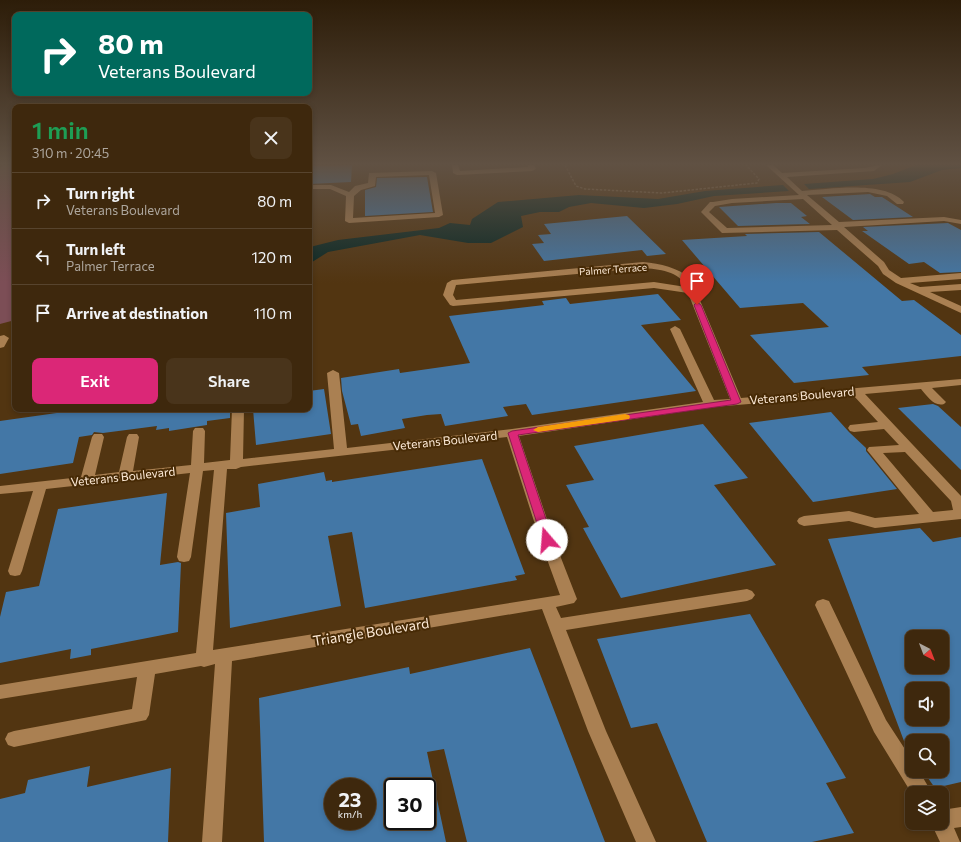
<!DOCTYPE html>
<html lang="en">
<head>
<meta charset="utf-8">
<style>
  body { margin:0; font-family:Commissioner,sans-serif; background:#49341b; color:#f1f3f6; height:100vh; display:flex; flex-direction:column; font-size:15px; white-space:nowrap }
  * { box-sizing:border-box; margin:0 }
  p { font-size:13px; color:#ada69d }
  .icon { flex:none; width:22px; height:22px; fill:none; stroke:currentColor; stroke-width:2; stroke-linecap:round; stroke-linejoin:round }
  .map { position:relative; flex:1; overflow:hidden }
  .drawer { position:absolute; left:12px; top:104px; width:300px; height:308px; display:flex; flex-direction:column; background:#3e280d; border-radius:8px; box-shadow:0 2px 6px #0003,0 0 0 1px #57442e }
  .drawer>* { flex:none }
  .banner { position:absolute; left:12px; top:12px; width:300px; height:84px; border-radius:8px; box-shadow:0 2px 6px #0003,0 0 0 1px #57442e; background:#00695c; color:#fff; overflow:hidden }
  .needle { width:26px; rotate:138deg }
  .controls { position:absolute; left:905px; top:630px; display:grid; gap:8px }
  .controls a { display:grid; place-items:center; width:44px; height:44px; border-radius:8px; background:#3e280d; box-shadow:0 2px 6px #0003,0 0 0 1px #57442e; font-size:20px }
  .speed { position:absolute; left:324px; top:778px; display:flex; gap:8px; font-size:20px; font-weight:700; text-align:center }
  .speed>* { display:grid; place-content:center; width:52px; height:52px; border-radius:50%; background:#3e280d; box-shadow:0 2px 6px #0003,0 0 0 1px #57442e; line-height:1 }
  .speed small { font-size:10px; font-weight:400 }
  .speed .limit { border:2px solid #111; border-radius:6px; background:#fff; color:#111 }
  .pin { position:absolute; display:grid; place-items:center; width:34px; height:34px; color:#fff; margin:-41px -17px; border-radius:50% 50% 50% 0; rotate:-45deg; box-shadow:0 0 4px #0007 }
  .pin .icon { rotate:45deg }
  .me { position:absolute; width:44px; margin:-22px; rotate:342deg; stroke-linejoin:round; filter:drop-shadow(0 0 3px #0008) }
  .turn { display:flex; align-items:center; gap:14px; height:84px; padding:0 20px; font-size:18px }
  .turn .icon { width:52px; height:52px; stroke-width:2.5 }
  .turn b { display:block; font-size:28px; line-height:34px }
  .round { display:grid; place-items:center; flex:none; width:42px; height:42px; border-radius:8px; background:#49341b }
  .summary { display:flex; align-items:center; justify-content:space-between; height:68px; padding:0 20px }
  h1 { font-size:24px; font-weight:600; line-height:30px; color:#1e9e55 }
  .cta { display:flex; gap:8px; margin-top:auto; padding:8px 20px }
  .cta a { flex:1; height:46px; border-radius:8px; background:#db2777; color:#fff; font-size:16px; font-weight:600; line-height:46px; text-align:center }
  .cta a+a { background:#49341b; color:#f1f3f6 }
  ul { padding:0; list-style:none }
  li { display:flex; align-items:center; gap:12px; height:56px; padding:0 20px; border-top:1px solid #57442e }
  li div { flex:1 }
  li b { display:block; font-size:15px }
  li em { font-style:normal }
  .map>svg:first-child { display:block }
  .green { fill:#7c4e56 }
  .water { fill:#072724 }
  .building { fill:#4377a6; fill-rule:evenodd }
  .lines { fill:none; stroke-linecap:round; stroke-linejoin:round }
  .path { stroke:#886e4f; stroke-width:1.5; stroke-dasharray:2.5 1.5; stroke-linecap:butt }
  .minor { fill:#aa8052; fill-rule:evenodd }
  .route { fill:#db2777; stroke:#8e194d }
  .slow { fill:#f59e0b }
  .labels { text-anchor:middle; stroke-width:4; stroke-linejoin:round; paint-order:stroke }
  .far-street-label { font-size:10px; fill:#fdead7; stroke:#472a05 }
  .street-label { font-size:12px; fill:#fdead7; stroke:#472a05 }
  .near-street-label { font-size:14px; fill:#fdead7; stroke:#472a05 }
</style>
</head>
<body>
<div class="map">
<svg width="961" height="842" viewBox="0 0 961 842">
  <rect width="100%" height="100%" fill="#523511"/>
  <polygon class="green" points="4,165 15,165 15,320 0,324 0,168"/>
  <g class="water">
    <polygon points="916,165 961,165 961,168 942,170 910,182 809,189 804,184 873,179 893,174"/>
    <polygon points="783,185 789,191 714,196 677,204 644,208 591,203 569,207 559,212 540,212 521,216 523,227 491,243 468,243 420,235 328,252 309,264 309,247 310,247 338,240 439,228 450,223 470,225 472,219 498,202 579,195 658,199 705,191"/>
  </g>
  <g class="building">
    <polygon points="352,165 351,182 309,184 309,166"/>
    <polygon points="427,177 433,212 365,216 365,190 376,187 377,178"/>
    <polygon points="870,194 875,197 882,197 913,217 853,220 822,197"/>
    <polygon points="776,203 791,203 807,216 801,217 810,224 738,226 719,207"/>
    <polygon points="627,216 666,254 647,256 642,250 544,261 532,244 544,243 538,235 551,234 544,224"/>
    <polygon points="948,223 961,230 961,272 940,273 924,262 909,264 862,231 868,231 863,227"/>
    <polygon points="819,232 902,301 914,300 961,335 961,356 862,367 869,375 794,383 750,335 829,327 803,303 740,308 682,240 747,236 745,234"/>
    <polygon points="658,294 681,320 641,325 696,391 532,415 526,404 503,407 508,416 445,426 441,414 427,415 402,419 405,428 361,436 358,424 351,425 342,391 341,378 399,369 400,373 470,363 449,316 544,305 542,301 566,298 570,304"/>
    <polygon points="324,389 331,434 256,445 253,409 309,409 309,391"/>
    <polygon points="933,404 938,406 961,427 961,470 898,408"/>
    <polygon points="85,409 230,409 230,418 207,421 207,425 169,431 169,428 156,430 157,426 103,433 94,432 92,435 79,437 73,463 0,474 0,421"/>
    <polygon points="831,412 849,432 866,448 866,451 897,489 813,502 749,423"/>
    <polygon points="703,424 748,478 714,485 776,565 621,598 583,528 589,527 566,485 594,480 574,446"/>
    <polygon points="482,459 525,574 515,576 517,580 365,608 352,532 328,536 341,606 230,628 226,513 260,507 258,484 324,472 326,481 332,480 332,482"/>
    <polygon points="167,493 160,565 178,562 181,563 178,632 91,649 91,655 70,659 71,649 0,663 0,617 6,592 39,586 58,509"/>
    <path d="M920,528L933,542L961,537V782L935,788L923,771H942V741H904L828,539ZM912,637H942V667H912ZM912,689H942V719H912Z"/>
    <polygon points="750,614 846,778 826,783 854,833 812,842 707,842 657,723 631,728 597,639"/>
    <path d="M530,648L605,842H467L444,749L427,752L446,842H264L259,698L409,667L410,674ZM333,787H367V821H333ZM393,787H427V821H393Z"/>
    <polygon points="90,766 87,787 171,768 168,842 0,842 0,799 25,793 28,780"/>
  </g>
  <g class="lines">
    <polyline class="path" points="565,165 576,186 585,189 662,193 757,183 759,179 746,165"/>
    <g class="minor">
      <polygon points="452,165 458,165 460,171 528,167 528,165 534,165 536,169 532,171 457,175 453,173"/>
      <path d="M766,165H773L782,173L865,168C871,167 876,165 882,165L874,171L787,177L802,191C830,189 884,180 904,202L903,204H897L887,196L868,192L807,195L839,222L944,217L961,220V224L944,221L844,227L884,262L889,270L901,278L961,273V279L910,283L920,287L961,284V290L930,292L961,306V313L896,283L883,274L878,266L837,230L722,233L701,212L710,202H713L732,199L799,195ZM803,199L832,225L727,228L709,212L715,206L732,203Z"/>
      <path d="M432,171L436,173L443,215L439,217L349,223L345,221L346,196L330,189H309V185H331L349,192L355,186L368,183L369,173ZM429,175L435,213L353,218L354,196L361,190L375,186L376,177Z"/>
      <path d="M643,262C661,264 677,267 691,279L741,398L961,379V385L932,388L946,402L944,404C934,407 927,396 921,389L865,394L961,496V519L875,528L849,521L804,526L799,524L797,521L799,518L804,516L849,511L875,518L919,514L867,450L869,447L899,445L884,429L854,432L850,431L848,428L850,425L878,422L853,395L713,407L519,436L554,540L577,599L574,603L556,607L561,618L747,589L752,591L755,595L752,599L747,601L566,630L606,731L656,842H636L588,731L542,609L232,661L222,842H202L215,664L204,667L201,666L155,674L149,715L146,720L14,747L8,745L5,739L8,733L14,731L132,709L137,677L0,699V685L196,653L214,470L203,471L191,557L189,561L184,562L179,561L177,557L190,473L46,489L22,571L20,575L15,576L10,575L8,571L33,491L0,494V486L81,477L92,437L94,434H102L104,437L95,475L119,472L127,437L129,434H137L139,437L133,471L191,465L193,431L195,428H203L205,431L204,463L230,460L232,409H244L243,459L334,449L327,373L333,370L339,373L347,448L512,429L703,402L670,329L675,326L680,329L714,400L730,399L688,293L654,288L453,306L450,305L443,295L447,283L452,280ZM643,268C658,269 680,271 686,287L654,282L456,300L453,295L456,285ZM507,437L540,540L560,595L213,650L227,469H236L241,467ZM905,452L951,501L953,510L933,512L883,453Z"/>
      <polygon points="4,335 9,338 4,347 0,348 0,336"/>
      <polygon points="823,599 829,601 886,720 912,760 912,771 919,771 932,793 912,793 912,794 874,732 815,605 817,601"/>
      <polygon points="961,807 961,827 954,828 960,842 940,842 931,823 942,823 942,810"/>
    </g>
  </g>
  <linearGradient id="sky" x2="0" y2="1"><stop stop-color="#2d1d09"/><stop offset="0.58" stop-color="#605143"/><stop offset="1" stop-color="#605143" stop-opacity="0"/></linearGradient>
  <rect width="961" height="283" fill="url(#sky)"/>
  <polygon class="route" points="697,302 701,305 741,402 737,404 518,435 553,540 551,542 543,542 508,433 512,431 731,400 694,305"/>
  <polygon class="slow" points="625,414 629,415 630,417 629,419 538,432 533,430 538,427"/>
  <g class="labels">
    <g class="far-street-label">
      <text transform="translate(613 269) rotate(-4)" y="4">Palmer Terrace</text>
    </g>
    <g class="street-label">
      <text transform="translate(802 396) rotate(-5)" y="4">Veterans Boulevard</text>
      <text transform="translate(445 441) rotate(-6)" y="4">Veterans Boulevard</text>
      <text transform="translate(123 477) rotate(-6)" y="4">Veterans Boulevard</text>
    </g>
    <g class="near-street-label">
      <text transform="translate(371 632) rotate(-9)" y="5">Triangle Boulevard</text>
    </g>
  </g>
</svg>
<div class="controls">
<a><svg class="needle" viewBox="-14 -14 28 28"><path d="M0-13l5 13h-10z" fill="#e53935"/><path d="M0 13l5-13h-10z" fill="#ada69d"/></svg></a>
<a><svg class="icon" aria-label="sound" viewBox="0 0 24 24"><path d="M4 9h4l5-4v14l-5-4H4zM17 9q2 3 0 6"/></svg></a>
<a><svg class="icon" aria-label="search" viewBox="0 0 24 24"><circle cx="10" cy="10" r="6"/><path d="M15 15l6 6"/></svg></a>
<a><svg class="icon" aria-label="layers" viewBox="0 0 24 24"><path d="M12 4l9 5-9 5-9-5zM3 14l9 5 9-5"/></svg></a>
</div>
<div class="speed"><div>23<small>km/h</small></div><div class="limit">30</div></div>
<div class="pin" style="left:697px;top:305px;background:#d93025"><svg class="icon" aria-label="arrive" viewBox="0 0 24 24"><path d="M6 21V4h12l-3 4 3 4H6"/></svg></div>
<svg class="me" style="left:547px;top:540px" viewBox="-20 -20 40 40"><circle r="19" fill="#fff"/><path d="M0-13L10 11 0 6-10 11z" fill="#db2777"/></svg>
<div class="banner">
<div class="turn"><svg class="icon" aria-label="right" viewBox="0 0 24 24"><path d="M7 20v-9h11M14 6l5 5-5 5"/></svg><div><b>80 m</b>Veterans Boulevard</div></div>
</div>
<section class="drawer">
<div class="summary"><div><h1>1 min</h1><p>310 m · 20:45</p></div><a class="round"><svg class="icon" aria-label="close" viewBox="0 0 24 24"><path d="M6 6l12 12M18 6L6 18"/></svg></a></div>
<ul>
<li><svg class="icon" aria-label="right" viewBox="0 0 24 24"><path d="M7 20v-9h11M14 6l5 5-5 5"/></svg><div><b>Turn right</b><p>Veterans Boulevard</p></div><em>80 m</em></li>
<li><svg class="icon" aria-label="left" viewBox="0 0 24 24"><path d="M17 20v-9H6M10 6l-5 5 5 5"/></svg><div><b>Turn left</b><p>Palmer Terrace</p></div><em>120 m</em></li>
<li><svg class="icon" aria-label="arrive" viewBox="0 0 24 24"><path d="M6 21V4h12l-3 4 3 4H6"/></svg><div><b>Arrive at destination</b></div><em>110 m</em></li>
</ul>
<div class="cta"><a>Exit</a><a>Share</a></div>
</section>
</div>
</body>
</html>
